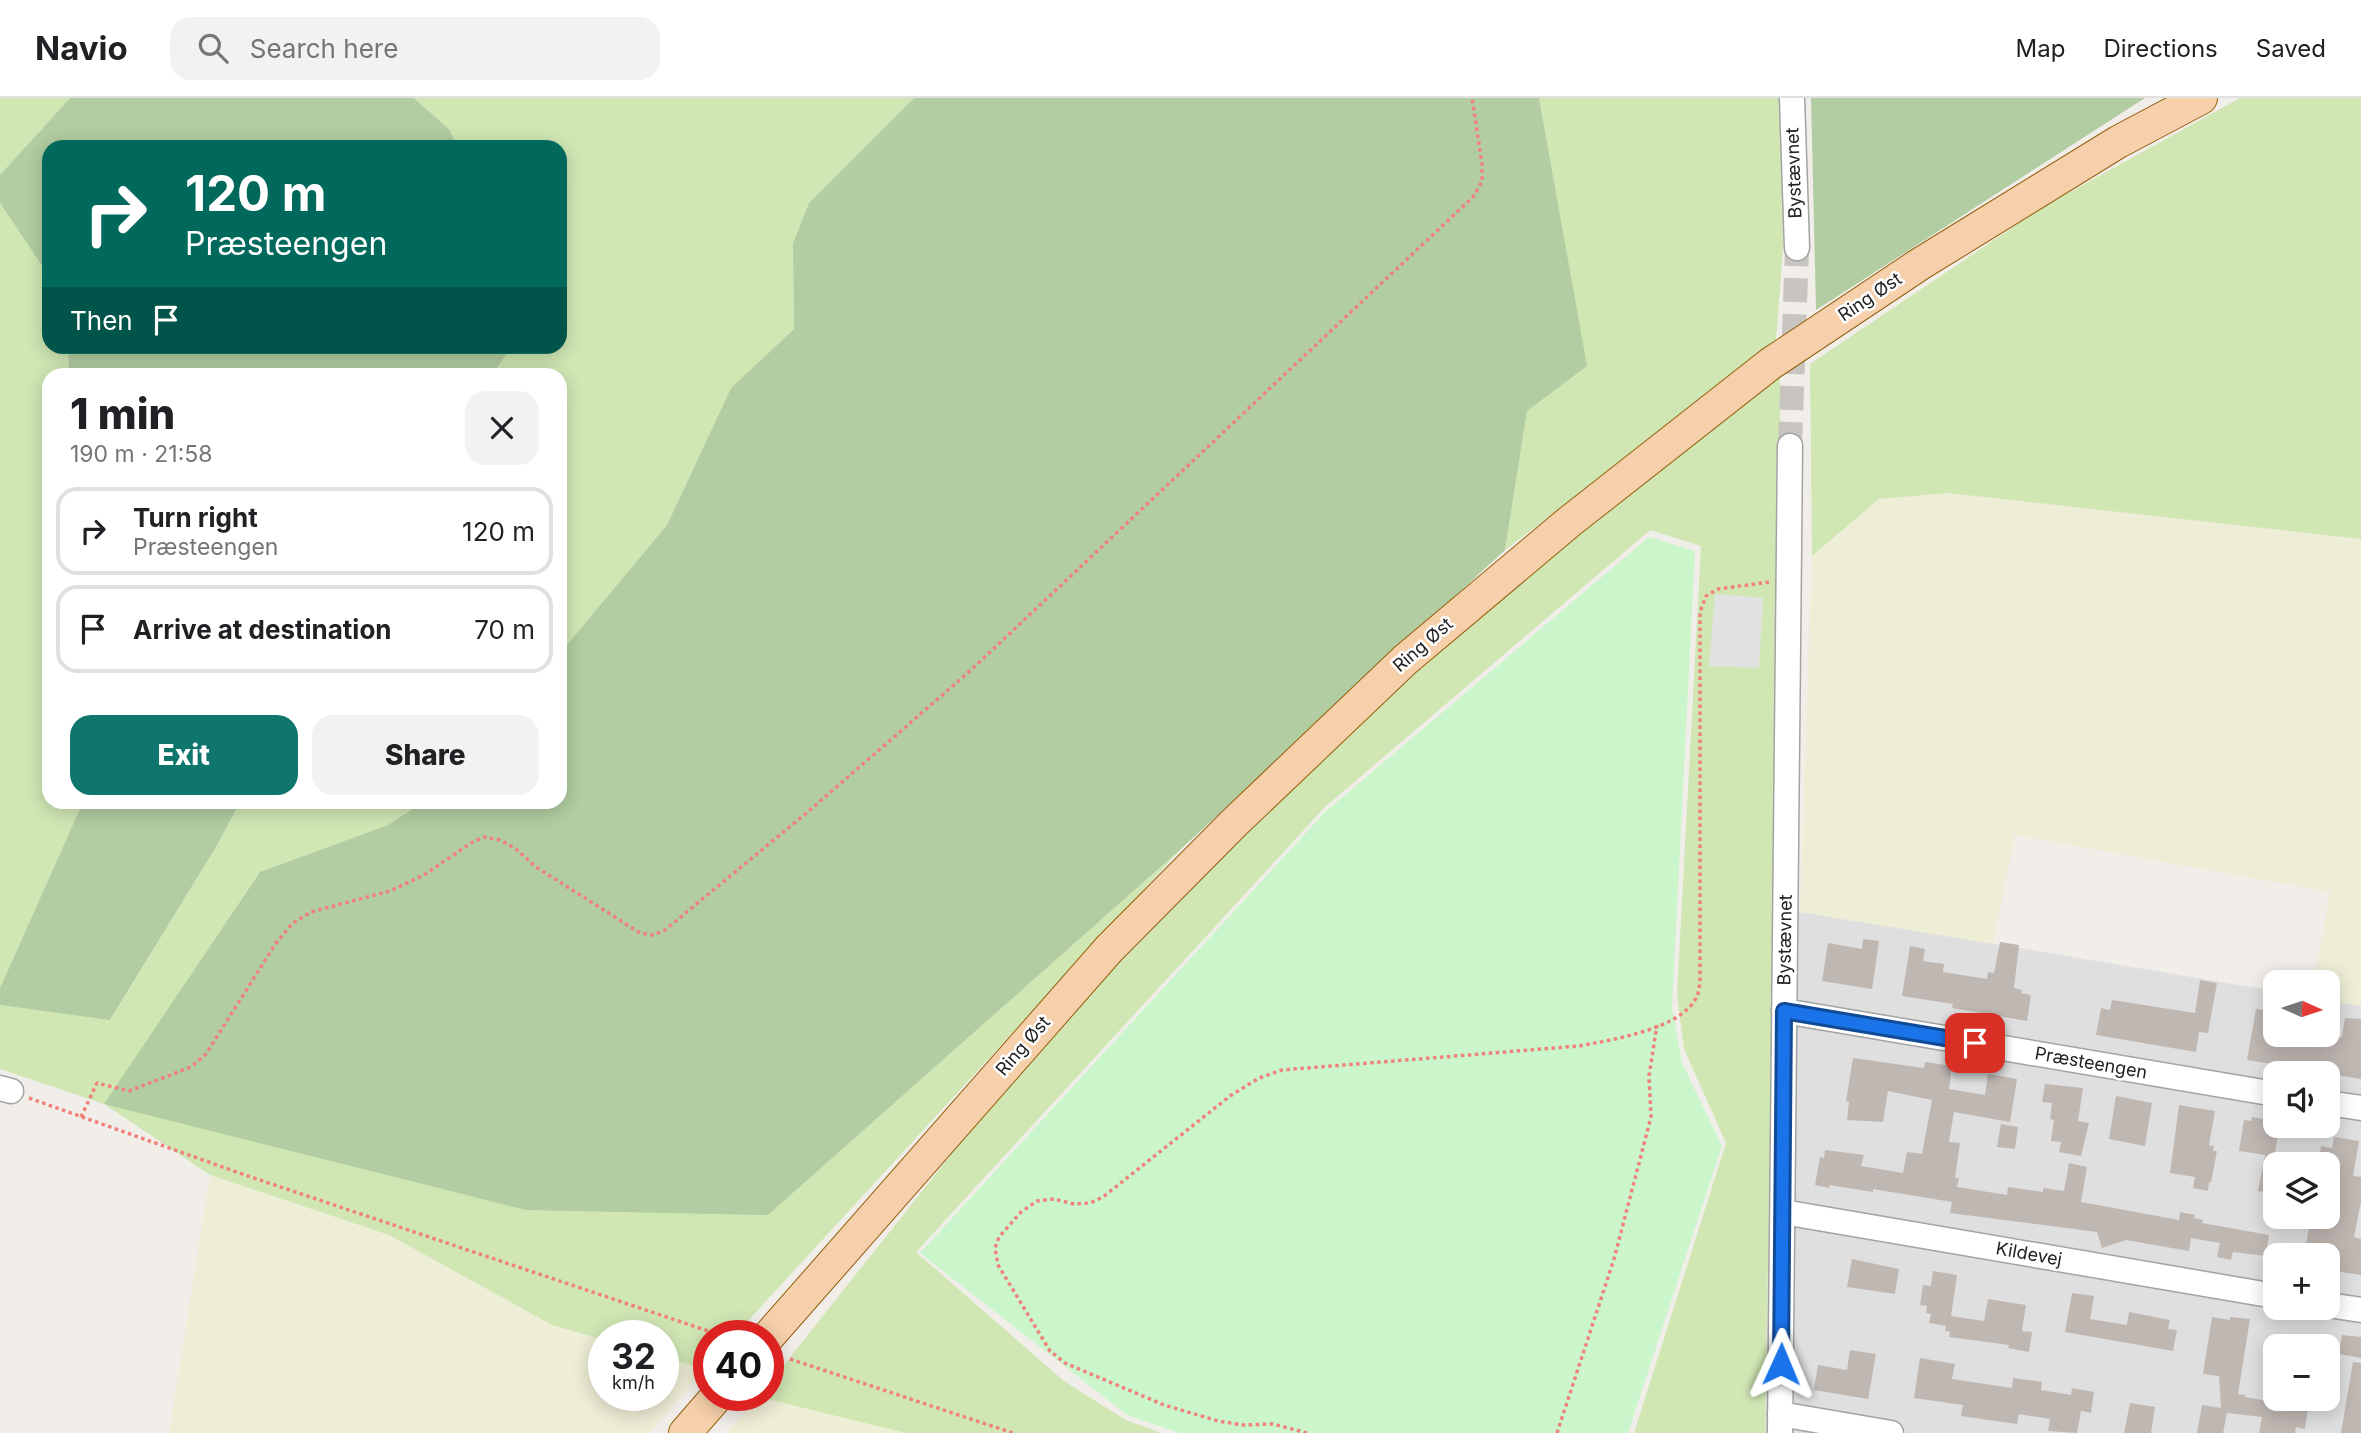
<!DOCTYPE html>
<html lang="en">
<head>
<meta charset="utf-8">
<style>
  body { margin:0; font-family:Inter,sans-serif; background:#f2f2f2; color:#202124; height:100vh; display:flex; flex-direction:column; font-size:26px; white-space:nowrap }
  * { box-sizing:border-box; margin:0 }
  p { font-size:23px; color:#757577 }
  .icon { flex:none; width:38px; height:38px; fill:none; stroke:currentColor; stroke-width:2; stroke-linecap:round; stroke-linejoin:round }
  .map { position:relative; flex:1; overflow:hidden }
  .drawer { position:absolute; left:42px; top:270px; width:525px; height:441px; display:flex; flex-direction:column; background:#fff; border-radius:21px; box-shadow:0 4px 18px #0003 }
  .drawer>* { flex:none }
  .top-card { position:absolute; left:42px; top:42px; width:525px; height:214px; border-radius:21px; box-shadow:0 4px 18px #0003; background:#00695c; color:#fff; overflow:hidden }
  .needle { width:46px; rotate:93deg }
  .tools { position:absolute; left:2263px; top:872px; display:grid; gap:14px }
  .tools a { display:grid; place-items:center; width:77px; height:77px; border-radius:14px; background:#fff; box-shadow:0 4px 18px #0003; font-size:35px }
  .speed { position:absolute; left:588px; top:1222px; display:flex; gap:14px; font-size:35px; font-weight:700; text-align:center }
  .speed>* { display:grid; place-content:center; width:91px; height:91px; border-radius:50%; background:#fff; box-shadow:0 4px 18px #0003; line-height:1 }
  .speed small { font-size:18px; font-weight:400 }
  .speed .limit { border:10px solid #d22; background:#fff; color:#111 }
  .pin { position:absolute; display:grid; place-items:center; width:60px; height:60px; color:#fff; margin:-30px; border-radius:14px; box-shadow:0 4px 10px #0006 }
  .me { position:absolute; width:77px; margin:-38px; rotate:1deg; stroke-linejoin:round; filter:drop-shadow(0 0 5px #0008) }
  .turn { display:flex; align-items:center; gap:24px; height:147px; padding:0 28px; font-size:32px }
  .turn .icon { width:91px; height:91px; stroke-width:2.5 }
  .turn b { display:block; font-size:49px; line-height:60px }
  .then { display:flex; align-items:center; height:66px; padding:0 28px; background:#0003; gap:14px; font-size:26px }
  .round { display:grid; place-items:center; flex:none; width:74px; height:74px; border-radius:21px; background:#f2f2f2 }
  .overview { display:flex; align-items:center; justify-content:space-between; height:119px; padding:0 28px }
  h1 { font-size:42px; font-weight:800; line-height:52px }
  .button { display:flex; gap:14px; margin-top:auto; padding:14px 28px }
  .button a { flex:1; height:80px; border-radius:21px; background:#0f766e; color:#fff; font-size:28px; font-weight:800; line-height:80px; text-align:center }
  .button a+a { background:#f2f2f2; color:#202124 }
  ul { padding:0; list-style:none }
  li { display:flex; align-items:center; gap:21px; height:88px; margin:0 14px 10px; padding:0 14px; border:4px solid #e0e0e0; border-radius:21px }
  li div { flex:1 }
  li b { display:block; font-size:26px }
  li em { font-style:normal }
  header { display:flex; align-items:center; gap:42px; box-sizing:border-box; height:98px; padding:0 35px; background:#fff; border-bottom:2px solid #e0e0e0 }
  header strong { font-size:33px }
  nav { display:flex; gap:38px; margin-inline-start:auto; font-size:24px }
  .search { width:490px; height:63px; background:#f2f2f2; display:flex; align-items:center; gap:18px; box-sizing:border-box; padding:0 24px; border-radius:21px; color:#757577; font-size:26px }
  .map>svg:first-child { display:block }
  .residential { fill:#e0dfdf; fill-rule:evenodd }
  .farmland { fill:#eeeed7 }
  .grass { fill:#d0e7b4 }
  .forest { fill:#b1cda1 }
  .park { fill:#cbf6cc }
  .parking { fill:#e2e2e2 }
  .building { fill:#bfb7b2 }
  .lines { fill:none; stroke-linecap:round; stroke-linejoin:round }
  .minor-tunnel { stroke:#c8c5c1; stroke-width:24; stroke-dasharray:24 12; stroke-linecap:butt }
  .minor-casing { stroke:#a3a3a3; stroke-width:27 }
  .major-casing { stroke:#945f0c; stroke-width:34 }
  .path { stroke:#f0817b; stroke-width:3.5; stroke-dasharray:3.5 3.5; stroke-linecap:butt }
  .minor { stroke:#fff; stroke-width:24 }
  .major { stroke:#f6d0aa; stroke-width:32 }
  .route-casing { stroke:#114b97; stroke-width:18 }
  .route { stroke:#1a73e8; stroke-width:12 }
  .labels { text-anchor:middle; stroke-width:5; stroke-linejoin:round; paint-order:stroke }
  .street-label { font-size:18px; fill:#222; stroke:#fff }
</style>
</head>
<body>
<header>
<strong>Navio</strong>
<div class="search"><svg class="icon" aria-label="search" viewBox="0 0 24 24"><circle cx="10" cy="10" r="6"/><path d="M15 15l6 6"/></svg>Search here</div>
<nav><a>Map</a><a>Directions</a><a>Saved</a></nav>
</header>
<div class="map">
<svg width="2361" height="1335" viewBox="0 0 2361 1335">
  <rect width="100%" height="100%" fill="#f1eee9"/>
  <path class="residential" d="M1774,809L2275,893V936H2328V902L2361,908V1335H1765ZM2275,975H2328V1027H2275ZM2275,1066H2328V1118H2275ZM2275,1157H2328V1209H2275ZM2275,1248H2328V1300H2275Z"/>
  <g class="farmland">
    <polygon points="1948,395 2361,441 2361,908 2328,902 2328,884 2314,884 2330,794 2015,737 1993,846 1800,814 1812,458 1879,401"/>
    <polygon points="210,1077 389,1137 551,1227 604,1242 604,1297 663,1297 663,1259 704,1271 650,1335 169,1335"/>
    <polygon points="759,1299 906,1335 726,1335"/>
  </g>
  <g class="grass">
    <polygon points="0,0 70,0 0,77"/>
    <polygon points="414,0 914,0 809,105 793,145 794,231 731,290 667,427 560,555 560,276 493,276 511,249 560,248 560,49 457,49 450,32"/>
    <polygon points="1539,0 1782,0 1783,151 1776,242 1651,342 1505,452 1527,312 1586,268"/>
    <polygon points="2240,0 2361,0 2361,441 1948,395 1879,401 1812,458 1810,266 2043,109"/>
    <polygon points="0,105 49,178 49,248 68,249 69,276 49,276 49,704 83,704 0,890"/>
    <polygon points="1780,278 1779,502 1765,1335 1634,1335 1726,1045 1684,951 1677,897 1701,448 1650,432 1325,709 916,1154 1064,1283 1126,1322 1161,1335 906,1335 759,1299 768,1297 768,1287 1004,990 1117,857 1409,568 1627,392"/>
    <polygon points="240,704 423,704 388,727 260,774 105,1006 768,1117 1182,750 735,1237 709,1237 709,1266 704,1271 663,1259 663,1237 604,1237 604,1242 552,1227 389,1137 210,1077 104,1006 0,971 0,907 111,921 216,749"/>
  </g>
  <g class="forest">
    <polygon points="70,0 414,0 450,32 457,49 49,49 49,178 0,105 0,77"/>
    <polygon points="914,0 1539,0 1587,268 1527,313 1505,452 1182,750 768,1117 526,1112 104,1006 260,774 388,727 423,704 560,704 560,555 667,427 731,290 794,231 793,145 809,105"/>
    <polygon points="1811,0 2145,0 1816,212"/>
    <polygon points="68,249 68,248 511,249 493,276 69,276"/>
    <polygon points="83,704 240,704 216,749 110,922 0,907 0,890"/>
  </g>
  <polygon class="park" points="1649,439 1695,453 1672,910 1682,965 1722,1048 1628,1335 1180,1335 1127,1317 920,1155 1325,714"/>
  <polygon class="parking" points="1715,496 1763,500 1759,570 1709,568"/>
  <g class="building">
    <polygon points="1863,841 1879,843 1872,891 1822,883 1828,845 1862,851"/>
    <polygon points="2000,844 2019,847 2014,890 2022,892 2021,895 2031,897 2027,923 1952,910 1953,906 1902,898 1910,848 1925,851 1923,863 1944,866 1943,874 1987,881 1988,874 1994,875"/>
    <polygon points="2200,882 2217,885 2208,935 2199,934 2196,954 2096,937 2101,910 2110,912 2112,902 2195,915"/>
    <polygon points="2256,911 2275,914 2275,936 2321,936 2342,939 2345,920 2361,921 2361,981 2247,962"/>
    <polygon points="1853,960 1924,970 1925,964 1952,968 1949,991 1985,997 1988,976 2017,981 2010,1024 1954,1014 1949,1044 1960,1045 1955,1080 1959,1080 1957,1089 2007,1097 2008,1089 2043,1094 2043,1090 2064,1093 2069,1065 2087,1069 2081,1104 2179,1122 2180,1114 2195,1117 2194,1120 2203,1122 2202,1125 2269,1137 2266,1158 2233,1154 2231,1162 2217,1159 2220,1145 2191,1140 2189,1153 2126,1142 2102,1150 2097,1134 1950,1115 1952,1104 1873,1091 1873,1094 1829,1087 1829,1090 1815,1087 1820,1059 1824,1060 1825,1052 1864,1057 1861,1068 1903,1075 1907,1054 1922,1056 1932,1002 1888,993 1883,1024 1847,1022 1849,1004 1846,1003"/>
    <polygon points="2045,986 2083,990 2078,1023 2089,1025 2081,1058 2059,1054 2061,1044 2051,1043 2054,1022 2050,1021 2052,1005 2042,1004"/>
    <polygon points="2116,998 2152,1005 2145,1048 2109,1041"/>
    <polygon points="2179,1007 2215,1013 2209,1047 2214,1048 2213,1053 2217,1053 2211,1084 2209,1084 2208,1093 2193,1090 2195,1079 2170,1075"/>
    <polygon points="2252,1019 2275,1023 2275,1027 2280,1027 2275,1054 2275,1096 2258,1093 2265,1057 2239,1053 2244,1022 2251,1023"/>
    <polygon points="2001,1026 2018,1029 2015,1051 1997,1049"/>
    <polygon points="2334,1039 2359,1043 2353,1078 2361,1079 2361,1104 2354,1139 2361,1141 2361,1177 2328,1172 2328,1157 2304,1157 2310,1125 2334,1129 2340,1090 2328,1088 2328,1066 2318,1066 2321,1048 2332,1050"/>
    <polygon points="1852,1161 1899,1171 1895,1196 1847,1189"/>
    <polygon points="1933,1173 1957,1177 1951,1218 1984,1223 1988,1201 2026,1207 2022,1233 2032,1234 2029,1254 2008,1250 2009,1247 1949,1239 1950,1234 1945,1233 1946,1228 1929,1225 1931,1216 1926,1215 1927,1208 1920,1207 1923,1187 1931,1188"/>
    <polygon points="2072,1195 2094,1198 2090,1221 2127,1227 2129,1214 2170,1222 2168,1231 2177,1232 2173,1253 2065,1234"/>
    <polygon points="2212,1219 2230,1222 2230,1219 2250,1221 2238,1296 2246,1297 2245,1299 2308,1310 2305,1331 2296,1329 2295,1335 2259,1335 2262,1319 2227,1315 2223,1335 2197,1335 2202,1307 2221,1310 2219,1278 2203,1276"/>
    <polygon points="2342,1237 2361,1239 2361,1260 2339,1256"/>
    <polygon points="1850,1252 1876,1256 1868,1301 1814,1292 1818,1267 1847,1272"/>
    <polygon points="1920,1260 1955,1266 1952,1281 2012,1290 2013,1280 2042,1284 2041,1292 2071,1297 2072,1290 2094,1294 2091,1315 2081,1313 2077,1335 2048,1333 2050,1321 2019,1316 2017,1326 1961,1318 1963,1307 1914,1300"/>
    <polygon points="2353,1264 2361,1265 2361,1335 2341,1335"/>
    <polygon points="2130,1305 2155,1309 2151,1335 2124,1335"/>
  </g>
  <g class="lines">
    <polyline class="minor-tunnel" points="1790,348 1797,150"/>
    <g class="minor-casing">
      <g id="minor">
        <polyline points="1792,0 1797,150"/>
        <polyline points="1784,913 2275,996"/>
        <polyline points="0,990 11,993"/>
        <polyline points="2328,1005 2361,1010"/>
        <polyline points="1783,1114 2275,1198"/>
        <polyline points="2328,1207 2361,1212"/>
        <polyline points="1780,1316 1891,1335"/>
        <polyline points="1780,1335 1790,348"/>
      </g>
    </g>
    <g class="major-casing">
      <g id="major">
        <polyline points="768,1239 1109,851 1234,725 1405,562 1569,424 1770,266 1920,166 2118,44 2201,0"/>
        <polyline points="685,1335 718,1297"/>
      </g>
    </g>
    <g class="path">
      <polyline points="29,1000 245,1077 720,1237"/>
      <polyline points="81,1019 97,985 129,993 191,969 206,956 276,845 293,825 311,814 390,793 424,777 471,745 484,739 500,742 516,751 536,769 640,835 653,837 665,832 810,712 971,572 1473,99 1482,84 1482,66 1472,0"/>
      <polyline points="790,1261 1013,1335"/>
      <path d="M1307,1335L1273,1326L1243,1327L1218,1323L1164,1307L1065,1265L1050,1253L998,1167L995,1150L999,1139L1021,1114L1037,1103L1054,1101L1074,1106L1090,1105L1103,1099L1230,998L1259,980L1282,972L1579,948C1611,942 1681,931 1696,900C1699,895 1699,889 1700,884V514L1706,498L1718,491L1770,484"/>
      <polyline points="1557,1335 1614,1161 1651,1019 1649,978 1657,927"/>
    </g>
    <use href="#minor" class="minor"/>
    <use href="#major" class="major"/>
  </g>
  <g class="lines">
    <g class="route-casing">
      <polyline id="route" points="1781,1266 1784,913 1975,945"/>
    </g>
    <use href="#route" class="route"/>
  </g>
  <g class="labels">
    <g class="street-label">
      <text transform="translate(1794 75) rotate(-92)" y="6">Bystævnet</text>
      <text transform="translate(1870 199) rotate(-34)" y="6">Ring Øst</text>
      <text transform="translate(1423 547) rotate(-41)" y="6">Ring Øst</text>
      <text transform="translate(1785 842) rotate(-89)" y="6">Bystævnet</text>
      <text transform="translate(1023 948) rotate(-49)" y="6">Ring Øst</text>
      <text transform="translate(2091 965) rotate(10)" y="6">Præsteengen</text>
      <text transform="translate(2029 1156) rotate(10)" y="6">Kildevej</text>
    </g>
  </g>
</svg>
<div class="tools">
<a><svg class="needle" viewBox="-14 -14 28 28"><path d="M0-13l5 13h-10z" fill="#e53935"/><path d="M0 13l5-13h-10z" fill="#757577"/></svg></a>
<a><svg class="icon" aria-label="sound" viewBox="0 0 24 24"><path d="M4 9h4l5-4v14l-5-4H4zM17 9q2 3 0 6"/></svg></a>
<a><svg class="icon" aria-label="layers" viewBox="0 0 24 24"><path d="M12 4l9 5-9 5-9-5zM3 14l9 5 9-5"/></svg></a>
<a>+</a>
<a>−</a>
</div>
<div class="speed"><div>32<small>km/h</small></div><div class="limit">40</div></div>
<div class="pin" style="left:1975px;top:945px;background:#d93025"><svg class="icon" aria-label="arrive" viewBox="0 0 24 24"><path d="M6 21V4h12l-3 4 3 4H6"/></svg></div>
<svg class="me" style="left:1781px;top:1266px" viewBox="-20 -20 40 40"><path d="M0-17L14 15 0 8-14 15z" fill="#1a73e8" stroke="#fff" stroke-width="4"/></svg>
<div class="top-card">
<div class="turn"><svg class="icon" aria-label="right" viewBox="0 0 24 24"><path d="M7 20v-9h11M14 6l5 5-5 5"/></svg><div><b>120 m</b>Præsteengen</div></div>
<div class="then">Then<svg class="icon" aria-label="arrive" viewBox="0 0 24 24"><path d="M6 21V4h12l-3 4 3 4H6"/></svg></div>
</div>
<section class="drawer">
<div class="overview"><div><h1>1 min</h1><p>190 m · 21:58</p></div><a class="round"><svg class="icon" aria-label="close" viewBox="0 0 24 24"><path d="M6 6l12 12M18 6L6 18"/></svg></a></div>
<ul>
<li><svg class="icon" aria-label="right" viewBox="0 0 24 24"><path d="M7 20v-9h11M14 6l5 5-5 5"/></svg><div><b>Turn right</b><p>Præsteengen</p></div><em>120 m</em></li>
<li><svg class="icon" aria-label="arrive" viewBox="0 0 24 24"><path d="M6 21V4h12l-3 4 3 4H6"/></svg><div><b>Arrive at destination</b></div><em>70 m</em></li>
</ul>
<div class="button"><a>Exit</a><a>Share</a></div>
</section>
</div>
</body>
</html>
